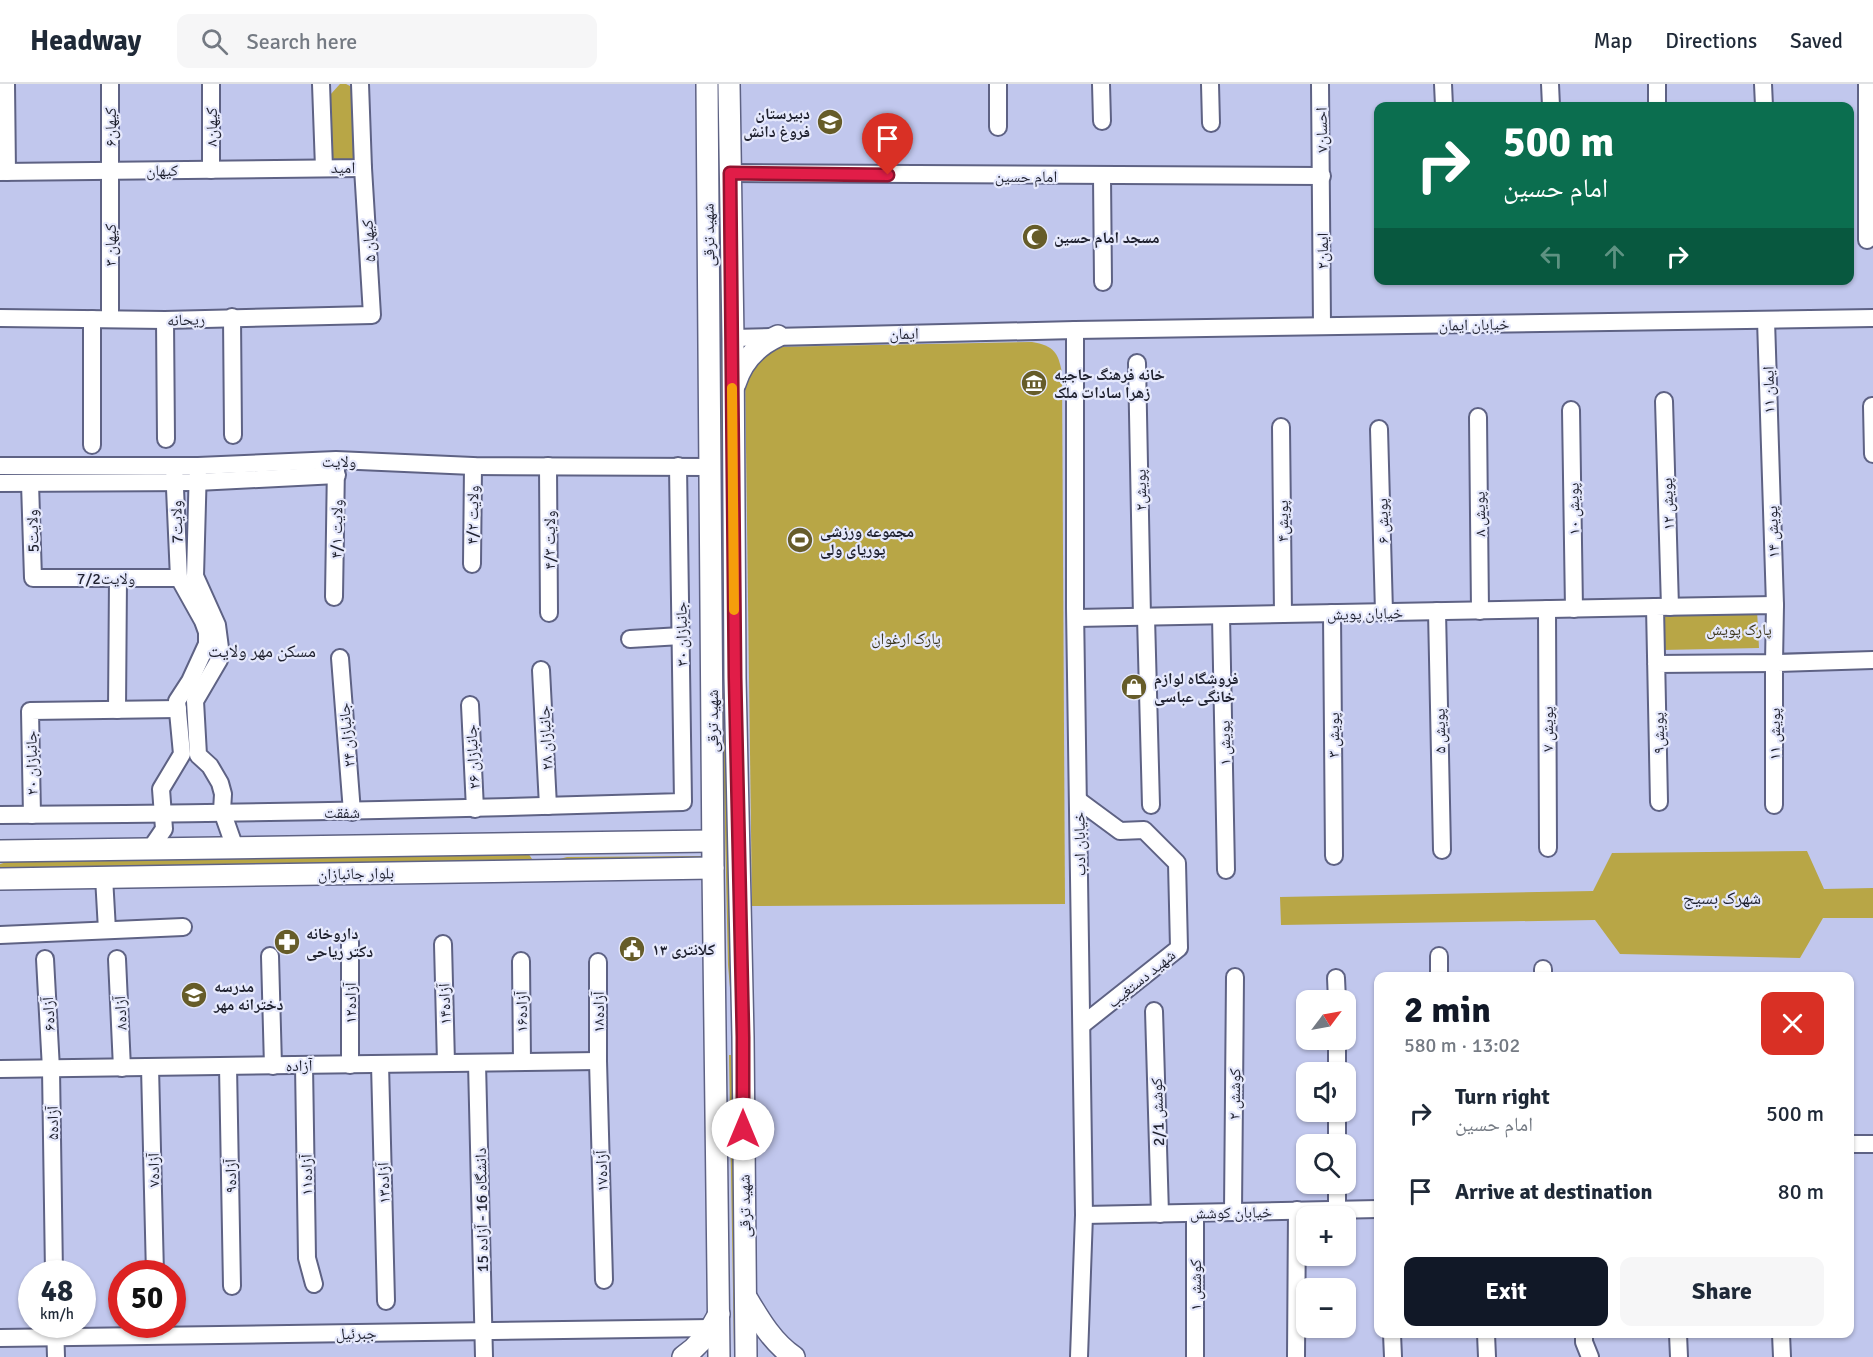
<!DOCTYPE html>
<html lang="en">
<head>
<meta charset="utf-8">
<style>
  body { margin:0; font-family:Signika,"Noto Naskh Arabic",sans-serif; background:#f6f6f7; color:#1f2937; height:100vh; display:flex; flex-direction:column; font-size:22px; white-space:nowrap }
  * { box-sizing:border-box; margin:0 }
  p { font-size:20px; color:#747a83 }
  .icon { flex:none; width:33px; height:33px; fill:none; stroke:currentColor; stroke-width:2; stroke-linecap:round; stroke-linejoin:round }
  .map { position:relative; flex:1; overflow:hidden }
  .details { position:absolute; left:1374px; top:888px; width:480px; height:366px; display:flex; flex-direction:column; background:#fff; border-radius:12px; box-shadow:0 2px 4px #0004 }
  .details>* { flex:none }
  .hud { position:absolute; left:1374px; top:18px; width:480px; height:183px; border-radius:12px; box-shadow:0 2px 4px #0004; background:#0b6e4f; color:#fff; overflow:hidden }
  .needle { width:39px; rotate:58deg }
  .tools { position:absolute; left:1296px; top:906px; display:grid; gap:12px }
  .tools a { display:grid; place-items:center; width:60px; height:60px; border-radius:12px; background:#fff; box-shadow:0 2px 4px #0004; font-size:30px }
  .speed { position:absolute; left:18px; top:1176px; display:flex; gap:12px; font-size:30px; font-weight:700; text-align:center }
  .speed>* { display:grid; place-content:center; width:78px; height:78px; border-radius:50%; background:#fff; box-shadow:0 2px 4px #0004; line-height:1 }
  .speed small { font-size:15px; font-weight:400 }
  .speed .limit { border:9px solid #d22; background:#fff; color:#111 }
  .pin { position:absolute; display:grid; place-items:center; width:51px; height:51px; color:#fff; margin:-62px -26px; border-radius:50% 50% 50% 0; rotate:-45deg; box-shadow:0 0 6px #0007 }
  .pin .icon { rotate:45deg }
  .me { position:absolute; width:66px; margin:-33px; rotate:0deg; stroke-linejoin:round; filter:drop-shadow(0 0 4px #0008) }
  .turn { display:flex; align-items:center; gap:21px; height:126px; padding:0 30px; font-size:27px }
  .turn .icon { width:78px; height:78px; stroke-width:2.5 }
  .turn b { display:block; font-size:42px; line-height:51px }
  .lanes { display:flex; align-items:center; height:57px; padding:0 30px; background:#0003; justify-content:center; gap:30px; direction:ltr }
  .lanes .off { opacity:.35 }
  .round { display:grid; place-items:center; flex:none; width:63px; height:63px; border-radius:12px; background:#f6f6f7 }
  .headline { display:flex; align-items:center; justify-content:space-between; height:102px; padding:0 30px }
  h1 { font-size:36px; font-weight:700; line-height:45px; color:#111827 }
  .cta { display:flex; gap:12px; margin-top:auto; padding:12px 30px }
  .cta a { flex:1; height:69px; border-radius:12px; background:#111827; color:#fff; font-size:24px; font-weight:700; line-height:69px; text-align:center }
  .cta a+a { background:#f6f6f7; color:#1f2937 }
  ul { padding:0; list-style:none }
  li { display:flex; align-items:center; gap:18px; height:78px; padding:0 30px }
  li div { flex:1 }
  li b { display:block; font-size:22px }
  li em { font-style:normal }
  header { display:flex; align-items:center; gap:36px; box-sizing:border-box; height:84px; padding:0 30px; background:#fff; border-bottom:2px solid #e0e1e3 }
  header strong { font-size:28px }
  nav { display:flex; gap:33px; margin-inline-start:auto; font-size:21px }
  .search { width:420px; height:54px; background:#f6f6f7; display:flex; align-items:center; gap:15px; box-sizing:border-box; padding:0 21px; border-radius:12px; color:#747a83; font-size:22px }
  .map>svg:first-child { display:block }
  .green { fill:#b8a646 }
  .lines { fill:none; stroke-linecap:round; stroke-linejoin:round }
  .minor-casing { stroke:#5e6284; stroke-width:20 }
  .major-casing { stroke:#5e6284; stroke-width:24 }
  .minor { stroke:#fff; stroke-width:16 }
  .major { stroke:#fff; stroke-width:21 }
  .route-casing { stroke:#92132f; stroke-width:15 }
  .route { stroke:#e11d48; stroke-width:10 }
  .slow { stroke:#f59e0b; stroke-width:10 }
  .labels { text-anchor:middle; stroke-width:4.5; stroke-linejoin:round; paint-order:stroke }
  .poi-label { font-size:16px; font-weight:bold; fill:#1f212f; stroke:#e6e9fc; text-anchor:start }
  .street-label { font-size:16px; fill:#1f212f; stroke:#e6e9fc }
  .park-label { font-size:16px; fill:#39341c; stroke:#e6e9fc }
  .neighbourhood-label { font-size:18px; fill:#1f212f; stroke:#e6e9fc }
</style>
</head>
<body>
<header>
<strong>Headway</strong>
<div class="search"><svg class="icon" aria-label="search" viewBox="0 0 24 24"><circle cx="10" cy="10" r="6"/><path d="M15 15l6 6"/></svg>Search here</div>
<nav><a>Map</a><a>Directions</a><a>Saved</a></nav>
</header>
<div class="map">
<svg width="1873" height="1273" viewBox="0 0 1873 1273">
  <rect width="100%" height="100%" fill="#c1c7ed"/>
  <g class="green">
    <polygon points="340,0 346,0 352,3 357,70 354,77 337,79 331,71 330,11"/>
    <polygon points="711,0 720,0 728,578 721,512"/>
    <path d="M1032,258C1054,262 1058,268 1062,289L1065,820L752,822L745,286L771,263Z"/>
    <polygon points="1757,526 1759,564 1662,566 1661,530"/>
    <polygon points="724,609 725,653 730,664 733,938 728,881 722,610"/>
    <polygon points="1807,767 1824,805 1873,804 1873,834 1823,834 1800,874 1620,870 1595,836 1281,841 1280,813 1593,807 1612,769"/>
    <polygon points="528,769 532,775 530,777 0,789 0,780 7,778"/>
    <polygon points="701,772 706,774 556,779 556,776 567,773"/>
    <polygon points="729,971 731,971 733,1014 737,1036 737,1273 734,1266"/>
  </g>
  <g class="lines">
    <g class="minor-casing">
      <g id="minor">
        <polyline points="6,0 7,88"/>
        <polyline points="110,0 110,235"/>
        <polyline points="321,0 324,84"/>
        <polyline points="998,0 998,43"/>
        <polyline points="1101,0 1102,37"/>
        <polyline points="1210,0 1211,39"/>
        <polyline points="1320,0 1322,242"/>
        <polyline points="1443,0 1444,22"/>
        <polyline points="1550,0 1551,22"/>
        <polyline points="1657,0 1657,22"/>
        <polyline points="1763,0 1764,22"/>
        <polyline points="1867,0 1867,156"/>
        <polyline points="211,86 211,0"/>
        <polyline points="0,88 363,84 360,0"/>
        <polyline points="730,89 1322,92"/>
        <polyline points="1102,92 1103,198"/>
        <polyline points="232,233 233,351"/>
        <polyline points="0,234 165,236 372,231 363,84"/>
        <polyline points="92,235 92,361"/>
        <polyline points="165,236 166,355"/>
        <polyline points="1766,236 1775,521"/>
        <polyline points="1075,246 1075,524 1084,1131 1079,1273"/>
        <polyline points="733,254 1075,246 1873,234"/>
        <polyline points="1137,279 1142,533"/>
        <polyline points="1664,317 1670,523"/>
        <polyline points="1872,322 1873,370"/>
        <polyline points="1571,326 1574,525"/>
        <polyline points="1478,333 1480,527"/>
        <polyline points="1281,343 1283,530"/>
        <polyline points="1379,345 1384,528"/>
        <polyline points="0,382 198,382 336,376 473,382 710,383"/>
        <polyline points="198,382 195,492 217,541 220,564 219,576 195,617 198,671 210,682 220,699 223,710 222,727 235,764"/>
        <polyline points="548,382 549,529"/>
        <polyline points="0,399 197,398 337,391"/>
        <polyline points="30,399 33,494 179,494"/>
        <polyline points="472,480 473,382"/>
        <polyline points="334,513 336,380"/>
        <polyline points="1547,525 1548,764"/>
        <polyline points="1437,527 1442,766"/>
        <polyline points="1332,529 1334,772"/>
        <polyline points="1221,532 1226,786"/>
        <polyline points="1146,533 1151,721"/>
        <polyline points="1076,534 1655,523"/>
        <polyline points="630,555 681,552"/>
        <polyline points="340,574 352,728"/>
        <polyline points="1656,580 1774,579 1775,521 1655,523 1659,718"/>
        <polyline points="541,586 548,722"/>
        <polyline points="470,621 475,725"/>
        <polyline points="117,626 118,494"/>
        <polyline points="1078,716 1120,747 1144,746 1177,779 1179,864 1082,941"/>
        <polyline points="1774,721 1774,579 1873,576"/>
        <path d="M0,731C228,730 455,725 683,718L678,382"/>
        <polyline points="32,731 30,627 178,625"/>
        <polyline points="151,764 164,745 161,705 182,670 177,617 190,597 207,560 207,548 203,537 179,494 174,382"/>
        <polyline points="104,793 107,846"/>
        <polyline points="0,851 183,843"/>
        <polyline points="443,860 446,979"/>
        <polyline points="270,872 273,982"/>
        <polyline points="1439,872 1439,892"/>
        <polyline points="45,875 51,985 54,1190"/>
        <polyline points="117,875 122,984"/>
        <polyline points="521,877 522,978"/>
        <polyline points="598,878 598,977 604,1196"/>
        <polyline points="1543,885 1543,892"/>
        <polyline points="1336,894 1337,916"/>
        <polyline points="1154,927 1160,1130"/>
        <polyline points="1337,956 1337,988"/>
        <polyline points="477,979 484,1273"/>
        <polyline points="380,980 386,1217"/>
        <polyline points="304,981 307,1174 314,1200"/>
        <polyline points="350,981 350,858"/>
        <polyline points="228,982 232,1202"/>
        <polyline points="150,983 155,1190"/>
        <polyline points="0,985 598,977"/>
        <polyline points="1337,1028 1337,1060"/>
        <polyline points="1850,1060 1873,1060"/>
        <polyline points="1337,1126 1337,1100"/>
        <polyline points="1233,1128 1235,893"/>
        <polyline points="1084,1131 1378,1125"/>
        <polyline points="55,1240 56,1273"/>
        <polyline points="1392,1250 1393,1273"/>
        <polyline points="1486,1250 1487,1273"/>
        <polyline points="1584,1250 1584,1258 1590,1273"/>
        <polyline points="1678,1250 1679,1273"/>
        <polyline points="1781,1250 1782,1273"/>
        <polyline points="0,1254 712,1244"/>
        <polyline points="1195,1273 1195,1129"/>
        <polyline points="1296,1273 1297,1126"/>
      </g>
    </g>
    <g class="major-casing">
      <g id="major">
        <polyline points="707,0 713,784 719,1273"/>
        <polyline points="729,0 733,254 735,594 743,953 746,1273"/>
        <path d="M735,300C742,277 756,262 778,252"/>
        <polyline points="0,767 712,757"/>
        <polyline points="0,795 713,784"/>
        <path d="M746,1213C759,1235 772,1258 794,1273"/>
        <path d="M683,1273C699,1262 710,1248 719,1230"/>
      </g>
    </g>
    <use href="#minor" class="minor"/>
    <use href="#major" class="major"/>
  </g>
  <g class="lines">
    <g class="route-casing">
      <polyline id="route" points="743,1045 743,953 735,594 730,89 888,91"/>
    </g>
    <use href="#route" class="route"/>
    <polyline class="slow" points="732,304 734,526"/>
  </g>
  <defs>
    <g id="school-disc" transform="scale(1.35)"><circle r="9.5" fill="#665c29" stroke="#e6e9fc"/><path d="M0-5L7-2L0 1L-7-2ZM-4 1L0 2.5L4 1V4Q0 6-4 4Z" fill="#fff"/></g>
    <g id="mosque-disc" transform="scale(1.35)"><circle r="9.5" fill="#665c29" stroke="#e6e9fc"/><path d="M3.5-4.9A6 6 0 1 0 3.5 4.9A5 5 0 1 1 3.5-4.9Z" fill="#fff"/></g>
    <g id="museum-disc" transform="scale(1.35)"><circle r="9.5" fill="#665c29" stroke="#e6e9fc"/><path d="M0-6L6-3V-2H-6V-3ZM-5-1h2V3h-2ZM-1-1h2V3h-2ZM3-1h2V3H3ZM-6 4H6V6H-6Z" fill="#fff"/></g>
    <g id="stadium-disc" transform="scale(1.35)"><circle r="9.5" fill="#665c29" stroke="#e6e9fc"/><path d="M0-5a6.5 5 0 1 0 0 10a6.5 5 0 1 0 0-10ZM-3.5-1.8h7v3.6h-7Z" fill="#fff"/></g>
    <g id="shop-disc" transform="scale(1.35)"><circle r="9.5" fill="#665c29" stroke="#e6e9fc"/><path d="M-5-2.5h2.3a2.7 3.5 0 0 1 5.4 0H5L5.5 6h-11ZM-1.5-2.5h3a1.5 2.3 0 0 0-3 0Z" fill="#fff"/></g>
    <g id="pharmacy-disc" transform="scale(1.35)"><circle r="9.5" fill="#665c29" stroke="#e6e9fc"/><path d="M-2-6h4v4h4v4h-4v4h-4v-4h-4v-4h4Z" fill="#fff"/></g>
    <g id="civic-disc" transform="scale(1.35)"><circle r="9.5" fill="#665c29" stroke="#e6e9fc"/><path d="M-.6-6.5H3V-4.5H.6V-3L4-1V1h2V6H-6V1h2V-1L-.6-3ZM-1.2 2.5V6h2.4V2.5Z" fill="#fff"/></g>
  </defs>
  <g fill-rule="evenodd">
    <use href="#school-disc" x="830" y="38"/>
    <use href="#mosque-disc" x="1035" y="153"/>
    <use href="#museum-disc" x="1034" y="299"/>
    <use href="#stadium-disc" x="800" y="456"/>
    <use href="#shop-disc" x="1134" y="603"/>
    <use href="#pharmacy-disc" x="287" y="858"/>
    <use href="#civic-disc" x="632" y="865"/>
    <use href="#school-disc" x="194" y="911"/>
  </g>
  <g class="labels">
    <g class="poi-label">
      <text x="810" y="35" text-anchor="end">دبیرستان<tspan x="810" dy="18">فروغ دانش</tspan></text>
      <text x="1054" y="159">مسجد امام حسین</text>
      <text x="1054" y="296">خانه فرهنگ حاجیه<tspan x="1054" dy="18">زهرا سادات ملک</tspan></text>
      <text x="820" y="453">مجموعه ورزشی<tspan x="820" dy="18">پوریای ولی</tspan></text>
      <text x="1154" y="600">فروشگاه لوازم<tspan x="1154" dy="18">خانگی عباسی</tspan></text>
      <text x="306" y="855">داروخانه<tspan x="306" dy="18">دکتر ریاحی</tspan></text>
      <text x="652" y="871">کلانتری ۱۳</text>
      <text x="214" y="908">مدرسه<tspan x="214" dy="18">دخترانه مهر</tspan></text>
    </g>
    <g class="street-label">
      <text transform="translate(110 43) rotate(-90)" y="6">کیهان۶</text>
      <text transform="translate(211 43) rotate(-90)" y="6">کیهان۸</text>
      <text transform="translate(1321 46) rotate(-91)" y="6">احسان۷</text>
      <text x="343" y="89">امید</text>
      <text transform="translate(162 86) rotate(-1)" y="6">کیهان</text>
      <text x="1026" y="98">امام حسین</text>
      <text transform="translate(708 151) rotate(-91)" y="6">شهید ترقی</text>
      <text transform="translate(368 157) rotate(-94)" y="6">کیهان ۵</text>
      <text transform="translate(110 161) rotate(-90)" y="6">کیهان ۳</text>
      <text transform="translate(1322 167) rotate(-90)" y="6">ایمان۲</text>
      <text transform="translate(186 235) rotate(-2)" y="6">ریحانه</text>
      <text transform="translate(1474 240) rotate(-1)" y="6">خیابان ایمان</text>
      <text transform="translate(904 249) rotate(-1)" y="6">ایمان</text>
      <text transform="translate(1768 306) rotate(-91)" y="6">ایمان ۱۱</text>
      <text x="339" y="383">ولایت</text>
      <text transform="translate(1140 406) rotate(-91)" y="6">پویش۲</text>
      <text transform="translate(1667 420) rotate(-92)" y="6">پویش ۱۲</text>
      <text transform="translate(1573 425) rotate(-91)" y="6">پویش ۱۰</text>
      <text transform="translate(1479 430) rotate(-91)" y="6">پویش ۸</text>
      <text transform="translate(472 431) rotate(-89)" y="6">ولایت ۴/۲</text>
      <text transform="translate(1282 437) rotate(-90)" y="6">پویش۴</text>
      <text transform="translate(1382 437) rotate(-92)" y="6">پویش ۶</text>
      <text transform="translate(176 438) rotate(-92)" y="6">ولایت7</text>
      <text transform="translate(336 445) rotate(-89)" y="6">ولایت ۴/۱</text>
      <text transform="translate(32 447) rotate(-92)" y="6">ولایت5</text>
      <text transform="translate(1772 448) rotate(-92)" y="6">پویش ۱۴</text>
      <text transform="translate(549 456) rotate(-90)" y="6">ولایت ۴/۳</text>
      <text x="106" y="500">ولایت7/2</text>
      <text transform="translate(1365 529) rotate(-1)" y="6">خیابان پویش</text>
      <text transform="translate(681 550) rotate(-91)" y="6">جانبازان ۳۰</text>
      <text transform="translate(712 637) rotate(-90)" y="6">شهید ترقی</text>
      <text transform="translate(1547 645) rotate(-90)" y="6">پویش ۷</text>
      <text transform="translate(1439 647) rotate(-91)" y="6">پویش ۵</text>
      <text transform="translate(1658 649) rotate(-91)" y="6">پویش۹</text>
      <text transform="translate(1774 650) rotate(-90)" y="6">پویش ۱۱</text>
      <text transform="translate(346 651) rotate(-95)" y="6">جانبازان ۲۴</text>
      <text transform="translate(1333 651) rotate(-90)" y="6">پویش ۳</text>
      <text transform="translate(545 654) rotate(-93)" y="6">جانبازان ۲۸</text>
      <text transform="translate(1224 659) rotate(-91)" y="6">پویش ۱</text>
      <text transform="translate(472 673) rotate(-93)" y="6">جانبازان ۲۶</text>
      <text transform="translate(31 679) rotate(-91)" y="6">جانبازان ۲۰</text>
      <text x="342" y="734">شفقت</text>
      <text transform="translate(1079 760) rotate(-91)" y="6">خیابان ادب</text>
      <text transform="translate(356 789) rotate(-1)" y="6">بلوار جانبازان</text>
      <text transform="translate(1141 894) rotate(-39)" y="6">شهید دستغیب</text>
      <text transform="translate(350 919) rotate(-90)" y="6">آزاده۱۲</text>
      <text transform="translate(444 920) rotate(-92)" y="6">آزاده۱۴</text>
      <text transform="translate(521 928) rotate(-91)" y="6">آزاده۱۶</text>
      <text transform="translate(598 928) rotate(-90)" y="6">آزاده۱۸</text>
      <text transform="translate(120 929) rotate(-93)" y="6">آزاده۸</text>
      <text transform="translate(48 930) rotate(-93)" y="6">آزاده۶</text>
      <text transform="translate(299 981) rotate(-1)" y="6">آزاده</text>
      <text transform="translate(1234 1010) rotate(-89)" y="6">کوشش ۲</text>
      <text transform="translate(1157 1028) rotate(-92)" y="6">کوشش 2/1</text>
      <text transform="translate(52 1039) rotate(-91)" y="6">آزاده۵</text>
      <text transform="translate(153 1086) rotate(-91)" y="6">آزاده۷</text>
      <text transform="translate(601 1087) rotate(-92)" y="6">آزاده۱۷</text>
      <text transform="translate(306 1091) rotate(-91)" y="6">آزاده۱۱</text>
      <text transform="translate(230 1092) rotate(-91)" y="6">آزاده۹</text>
      <text transform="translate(383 1099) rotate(-92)" y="6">آزاده۱۳</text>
      <text transform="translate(744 1122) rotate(-91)" y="6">شهید ترقی</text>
      <text transform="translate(481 1126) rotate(-91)" y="6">دانشگاه 16 - آزاده 15</text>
      <text transform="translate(1231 1128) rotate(-1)" y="6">خیابان کوشش</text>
      <text transform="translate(1195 1201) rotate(-90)" y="6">کوشش ۱</text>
      <text transform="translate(356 1249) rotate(-1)" y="6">جبرئیل</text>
    </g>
    <g class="park-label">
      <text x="1739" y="551">پارک پویش</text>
      <text x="906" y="560">پارک ارغوان</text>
    </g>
    <g class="neighbourhood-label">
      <text x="262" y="573">مسکن مهر ولایت</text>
      <text x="1722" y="820">شهرک بسیج</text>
    </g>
  </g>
</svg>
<div class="tools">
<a><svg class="needle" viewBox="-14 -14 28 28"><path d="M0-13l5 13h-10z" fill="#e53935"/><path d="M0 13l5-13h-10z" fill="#747a83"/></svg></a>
<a><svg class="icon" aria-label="sound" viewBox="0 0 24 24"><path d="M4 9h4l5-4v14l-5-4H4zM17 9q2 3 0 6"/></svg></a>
<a><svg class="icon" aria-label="search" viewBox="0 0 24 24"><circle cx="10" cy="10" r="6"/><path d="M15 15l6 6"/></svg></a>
<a>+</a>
<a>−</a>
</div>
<div class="speed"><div>48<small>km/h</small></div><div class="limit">50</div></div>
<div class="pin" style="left:888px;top:91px;background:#d93025"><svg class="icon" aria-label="arrive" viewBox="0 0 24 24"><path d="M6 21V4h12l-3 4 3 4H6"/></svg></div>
<svg class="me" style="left:743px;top:1045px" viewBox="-20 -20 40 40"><circle r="19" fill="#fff"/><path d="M0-13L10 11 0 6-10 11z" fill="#e11d48"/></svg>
<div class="hud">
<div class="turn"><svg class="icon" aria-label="right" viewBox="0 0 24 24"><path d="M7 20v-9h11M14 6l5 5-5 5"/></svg><div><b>500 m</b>امام حسین</div></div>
<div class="lanes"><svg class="icon off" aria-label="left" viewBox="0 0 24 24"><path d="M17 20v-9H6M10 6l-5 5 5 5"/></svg><svg class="icon off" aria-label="ahead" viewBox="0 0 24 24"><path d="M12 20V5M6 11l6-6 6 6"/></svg><svg class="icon" aria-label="right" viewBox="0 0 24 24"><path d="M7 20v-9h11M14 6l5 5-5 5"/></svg></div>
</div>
<section class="details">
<div class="headline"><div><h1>2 min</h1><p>580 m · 13:02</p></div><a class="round" style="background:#d93025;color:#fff"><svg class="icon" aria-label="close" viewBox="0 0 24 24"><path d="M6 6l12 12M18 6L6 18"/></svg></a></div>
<ul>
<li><svg class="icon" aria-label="right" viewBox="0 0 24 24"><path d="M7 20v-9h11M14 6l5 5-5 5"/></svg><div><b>Turn right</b><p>امام حسین</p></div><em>500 m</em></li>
<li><svg class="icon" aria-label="arrive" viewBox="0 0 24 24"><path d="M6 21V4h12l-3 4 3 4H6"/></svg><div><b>Arrive at destination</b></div><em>80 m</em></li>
</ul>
<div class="cta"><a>Exit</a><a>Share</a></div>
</section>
</div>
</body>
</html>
